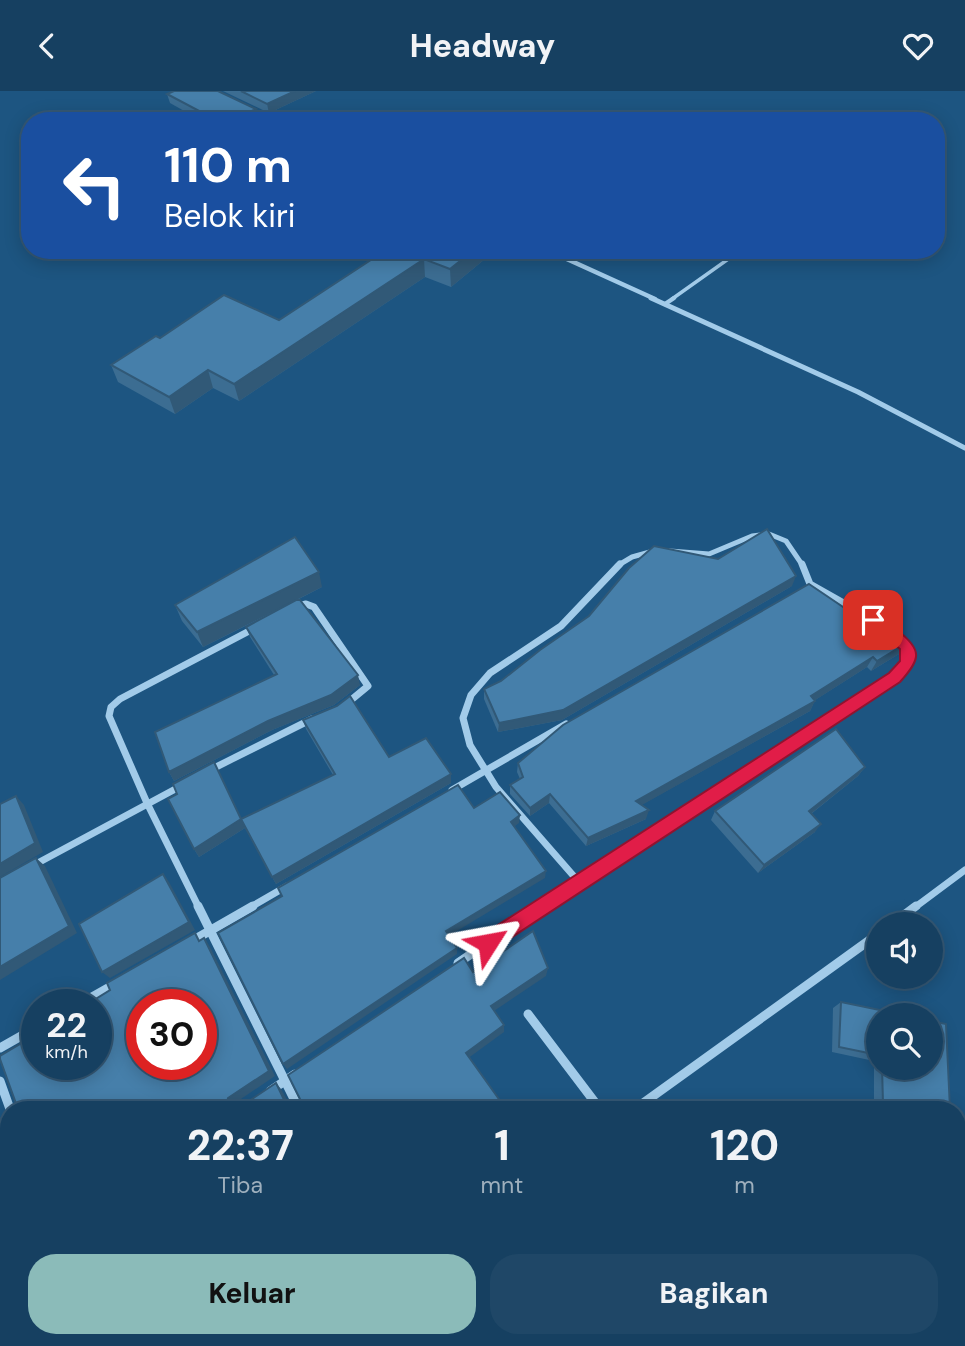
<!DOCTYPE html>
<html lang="id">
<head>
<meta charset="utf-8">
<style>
  body { margin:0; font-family:"DM Sans",sans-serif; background:#1f4767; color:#f1f3f6; height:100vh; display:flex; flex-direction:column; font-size:26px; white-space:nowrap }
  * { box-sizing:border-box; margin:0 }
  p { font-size:23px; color:#9eafbd }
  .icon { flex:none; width:38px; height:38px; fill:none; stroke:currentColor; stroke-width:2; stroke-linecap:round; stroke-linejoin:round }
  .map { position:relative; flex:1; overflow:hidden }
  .side { position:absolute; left:0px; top:1010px; width:966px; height:247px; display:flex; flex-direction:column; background:#164061; border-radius:28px 28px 0 0; box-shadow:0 4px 18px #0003,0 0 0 2px #355976 }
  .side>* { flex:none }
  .banner { position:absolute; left:21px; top:21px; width:924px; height:147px; border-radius:28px; box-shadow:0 4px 18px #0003,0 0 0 2px #355976; background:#1a4fa0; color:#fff; overflow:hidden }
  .tools { position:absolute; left:866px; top:821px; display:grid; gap:14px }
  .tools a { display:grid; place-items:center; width:77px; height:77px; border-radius:50%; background:#164061; box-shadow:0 4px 18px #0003,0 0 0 2px #355976; font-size:35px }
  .speed { position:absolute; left:21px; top:898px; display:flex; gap:14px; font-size:35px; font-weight:700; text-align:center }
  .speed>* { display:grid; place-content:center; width:91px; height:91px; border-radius:50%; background:#164061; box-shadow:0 4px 18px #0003,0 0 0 2px #355976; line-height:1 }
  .speed small { font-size:18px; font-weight:400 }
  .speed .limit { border:10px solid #d22; background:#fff; color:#111 }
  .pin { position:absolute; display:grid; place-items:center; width:60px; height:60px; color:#fff; margin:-30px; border-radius:14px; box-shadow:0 4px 10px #0006 }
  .me { position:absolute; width:77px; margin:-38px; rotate:56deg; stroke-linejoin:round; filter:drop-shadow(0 0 5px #0008) }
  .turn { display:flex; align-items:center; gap:24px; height:147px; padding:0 28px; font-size:32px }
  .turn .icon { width:91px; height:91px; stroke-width:2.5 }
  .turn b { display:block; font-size:49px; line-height:60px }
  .eta { display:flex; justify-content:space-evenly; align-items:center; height:119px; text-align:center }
  .eta b { font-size:42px; font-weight:800; line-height:49px }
  .cta { display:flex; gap:14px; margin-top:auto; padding:14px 28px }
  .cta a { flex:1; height:80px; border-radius:28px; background:#8bbbb9; color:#111; font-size:28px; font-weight:800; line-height:80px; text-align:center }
  .cta a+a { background:#1f4767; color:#f1f3f6 }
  header { display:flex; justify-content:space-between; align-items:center; height:91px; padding:0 28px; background:#164061; font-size:32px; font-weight:800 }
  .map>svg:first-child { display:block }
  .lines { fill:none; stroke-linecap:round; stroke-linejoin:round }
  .service-far1 { stroke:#a2cbe9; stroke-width:3.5 }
  .service { stroke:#a2cbe9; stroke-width:4.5 }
  .minor-far3 { stroke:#a2cbe9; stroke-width:4.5 }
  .minor-far2 { stroke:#a2cbe9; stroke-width:5 }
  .minor-far1 { stroke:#a2cbe9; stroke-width:7 }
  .minor { stroke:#a2cbe9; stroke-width:9 }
  .wall { fill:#3c6d92 }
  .shaded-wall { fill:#315977 }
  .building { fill:#467faa; stroke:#315977; stroke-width:2; fill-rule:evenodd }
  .route { fill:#e11d48; stroke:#92132f; stroke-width:2 }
</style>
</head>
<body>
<header><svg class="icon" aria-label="back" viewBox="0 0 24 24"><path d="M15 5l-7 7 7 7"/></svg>Headway<svg class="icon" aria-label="heart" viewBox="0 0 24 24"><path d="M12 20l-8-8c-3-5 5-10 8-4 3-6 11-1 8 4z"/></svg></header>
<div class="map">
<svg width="965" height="1255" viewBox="0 0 965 1255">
  <rect width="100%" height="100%" fill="#1d5581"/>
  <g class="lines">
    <polyline class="service-far1" points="672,208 741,159"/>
    <polyline class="service" points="665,213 674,207"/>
    <g class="minor-far3">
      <polyline points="249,18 274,30"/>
      <polyline points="547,159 655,208"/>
    </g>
    <g class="minor-far2">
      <polyline points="651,207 858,301 965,357"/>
      <polyline points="617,475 632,466 657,459 709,463 752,445 769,443 786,450 803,475"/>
    </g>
    <g class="minor-far1">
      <polyline points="802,473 810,493 872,528"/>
      <polyline points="295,516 306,513 314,516 368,595 345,614"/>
      <polyline points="210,679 312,628"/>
      <polyline points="452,699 566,633"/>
      <polyline points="34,774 181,695"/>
      <polyline points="578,790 496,696 470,654 463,627 471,604 490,582 561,535 620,473"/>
      <polyline points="199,817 147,712 109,625 111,616 120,608 253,538"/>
      <polyline points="249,817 287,795"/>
      <polyline points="539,817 895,586 909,566 907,555 898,548"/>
      <polyline points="914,817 965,779"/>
    </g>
    <g class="minor">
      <polyline points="198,815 299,1018"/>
      <polyline points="892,833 916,815"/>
      <polyline points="192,850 253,815"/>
      <polyline points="458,872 541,815"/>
      <polyline points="78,914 117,892"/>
      <polyline points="528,923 600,1018"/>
      <polyline points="0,957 37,936"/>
      <polyline points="0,990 10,1018"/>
      <polyline points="270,1000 295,983"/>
      <polyline points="635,1018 878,843"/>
      <polyline points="240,1255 250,1248"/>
      <polyline points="314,1255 323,1248"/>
    </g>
  </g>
  <g class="wall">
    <polygon points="223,0 316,0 269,22"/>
    <polygon points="167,3 258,28 253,30 202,30 170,12"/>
    <polygon points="386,159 491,159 491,163 451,196 425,186 239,310 213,297 175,323 118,291 111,274 160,247 279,229"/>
    <polygon points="792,495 562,629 498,641 484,608 484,598"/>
    <polygon points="322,496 297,509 360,594 334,614 272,639 174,690 169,681 274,584 250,546 246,536 280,518 203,556 182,530 175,514"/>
    <polygon points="861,528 905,553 899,563 871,580 867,576 815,609 810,620 641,714 646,728 586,755 549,712 530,725 510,703 510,694 520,688 517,681 518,672"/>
    <polygon points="303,629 389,666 451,683 451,692 276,793 245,737 199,766 194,758 241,728 333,684 306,638"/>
    <polygon points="865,676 858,685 811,723 815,741 758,782 711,729 715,720"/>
    <polygon points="841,911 878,924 878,976 931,976 950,1018 884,1018 874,1016 874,970 832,961 833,917"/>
    <polygon points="957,1057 965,1058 965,1183 957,1181"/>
  </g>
  <g class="shaded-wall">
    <polygon points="295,0 316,0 269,22 267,13"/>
    <polygon points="256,18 258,28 253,30 231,30"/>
    <polygon points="474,159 491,159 491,163 451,196 450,178"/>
    <polygon points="424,168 425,186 239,310 234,293"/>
    <polygon points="208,279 213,297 175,323 169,306"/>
    <polygon points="319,481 322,496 203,556 197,541"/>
    <polygon points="796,485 792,495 562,629 498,641 499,632"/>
    <polygon points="905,553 899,563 871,580 877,570"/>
    <polygon points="873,566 867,576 806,615 811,605"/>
    <polygon points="358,584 360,594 334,614 272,639 174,690 169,681"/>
    <polygon points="815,610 810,620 633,719 636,710"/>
    <polygon points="865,676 858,685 803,729 809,720"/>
    <polygon points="451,683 451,692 276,793 272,786"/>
    <polygon points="550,703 549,712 530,725 530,717"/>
    <polygon points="16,705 24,714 43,761 0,786 0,773"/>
    <polygon points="649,719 646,728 586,755 588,747"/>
    <polygon points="520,724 519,732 510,739 511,731"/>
    <polygon points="241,728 245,737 199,766 194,758"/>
    <polygon points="821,733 815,741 758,782 764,774"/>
    <polygon points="36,767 45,775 77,842 0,889 0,876"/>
    <polygon points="546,780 545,787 447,846 446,840"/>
    <polygon points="163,783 169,791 195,839 110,887 102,881"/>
    <polygon points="204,847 210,856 275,985 235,1012 234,1018 226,1016"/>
    <polygon points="457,857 457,863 287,978 283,973"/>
    <polygon points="548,877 546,885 491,922 491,915"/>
    <polygon points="504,934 504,941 467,968 466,962"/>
    <polygon points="276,992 281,998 292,1018 288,1017"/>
    <polygon points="233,1248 239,1248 231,1255 225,1255"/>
  </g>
  <g class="building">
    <polygon points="174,0 218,0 256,18 231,30 218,30 167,3"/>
    <polygon points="241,0 295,0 267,13"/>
    <polygon points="386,159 474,159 450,178 424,168 234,293 208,279 169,306 111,274 156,245 160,247 224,204 279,229"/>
    <polygon points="767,438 796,485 563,619 499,632 484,598 501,590 540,559 589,525 629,477 654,455 718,468"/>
    <polygon points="295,446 319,481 197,541 175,514"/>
    <polygon points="809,493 861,528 871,522 905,553 877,570 873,566 811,605 815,610 636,710 649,719 588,747 550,703 530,717 510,694 523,686 518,672 563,634"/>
    <polygon points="296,509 300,509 358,584 331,604 268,630 169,681 155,641 277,583 246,536"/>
    <polygon points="350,605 389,666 426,647 451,683 272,786 241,728 335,683 303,629 337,615"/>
    <polygon points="836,638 865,676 809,720 821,733 764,774 715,720"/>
    <polygon points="214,671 241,728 194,758 168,708 177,703 173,693"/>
    <polygon points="458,694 474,717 500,701 520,724 511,731 546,780 446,840 457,857 283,973 218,842 282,805 278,797"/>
    <polygon points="16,705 35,752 0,773 0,713"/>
    <polygon points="36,767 69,835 0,876 0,787"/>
    <polygon points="163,783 189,831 102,881 79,833"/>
    <polygon points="533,840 548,877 491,915 504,934 466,962 506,1018 297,1018 301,1010 288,984 464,867 473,881"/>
    <path d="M195,842L199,850L204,847L269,980L228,1007L226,1016L233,1018H18L0,968V965L37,943V973H96V914H86L110,899L107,892ZM142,914H201V973H142Z"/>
    <polygon points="841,911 904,924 878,924 878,964 839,956"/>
    <polygon points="931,930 946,933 950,1018 908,1018 883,1012 882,976 931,976"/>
    <polygon points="276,992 288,1017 293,1018 237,1018"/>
    <polygon points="957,1057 965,1058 965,1179 957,1177"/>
    <polygon points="81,1248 233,1248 225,1255 84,1255"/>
  </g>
  <path class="route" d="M873,523C883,526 890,533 897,539C923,559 921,568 900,591L494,858L488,861L481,858L479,852L481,845L889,582L900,570V558L868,533L866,529Z"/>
</svg>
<div class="tools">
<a><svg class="icon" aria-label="sound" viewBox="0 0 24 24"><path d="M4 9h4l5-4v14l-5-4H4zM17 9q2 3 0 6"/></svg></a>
<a><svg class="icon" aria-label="search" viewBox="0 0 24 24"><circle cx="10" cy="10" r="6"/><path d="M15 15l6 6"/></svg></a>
</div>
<div class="speed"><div>22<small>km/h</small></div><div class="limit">30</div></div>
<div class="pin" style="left:873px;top:529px;background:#d93025"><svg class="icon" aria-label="arrive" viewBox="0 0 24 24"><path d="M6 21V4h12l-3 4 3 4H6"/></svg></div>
<svg class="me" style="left:488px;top:852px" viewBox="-20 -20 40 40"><path d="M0-17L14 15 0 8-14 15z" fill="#e11d48" stroke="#fff" stroke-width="4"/></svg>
<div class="banner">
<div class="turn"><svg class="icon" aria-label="left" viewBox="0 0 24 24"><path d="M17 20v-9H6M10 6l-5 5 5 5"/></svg><div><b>110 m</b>Belok kiri</div></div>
</div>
<section class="side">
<div class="eta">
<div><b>22:37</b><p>Tiba</p></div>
<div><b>1</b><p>mnt</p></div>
<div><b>120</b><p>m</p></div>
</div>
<div class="cta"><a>Keluar</a><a>Bagikan</a></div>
</section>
</div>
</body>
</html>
